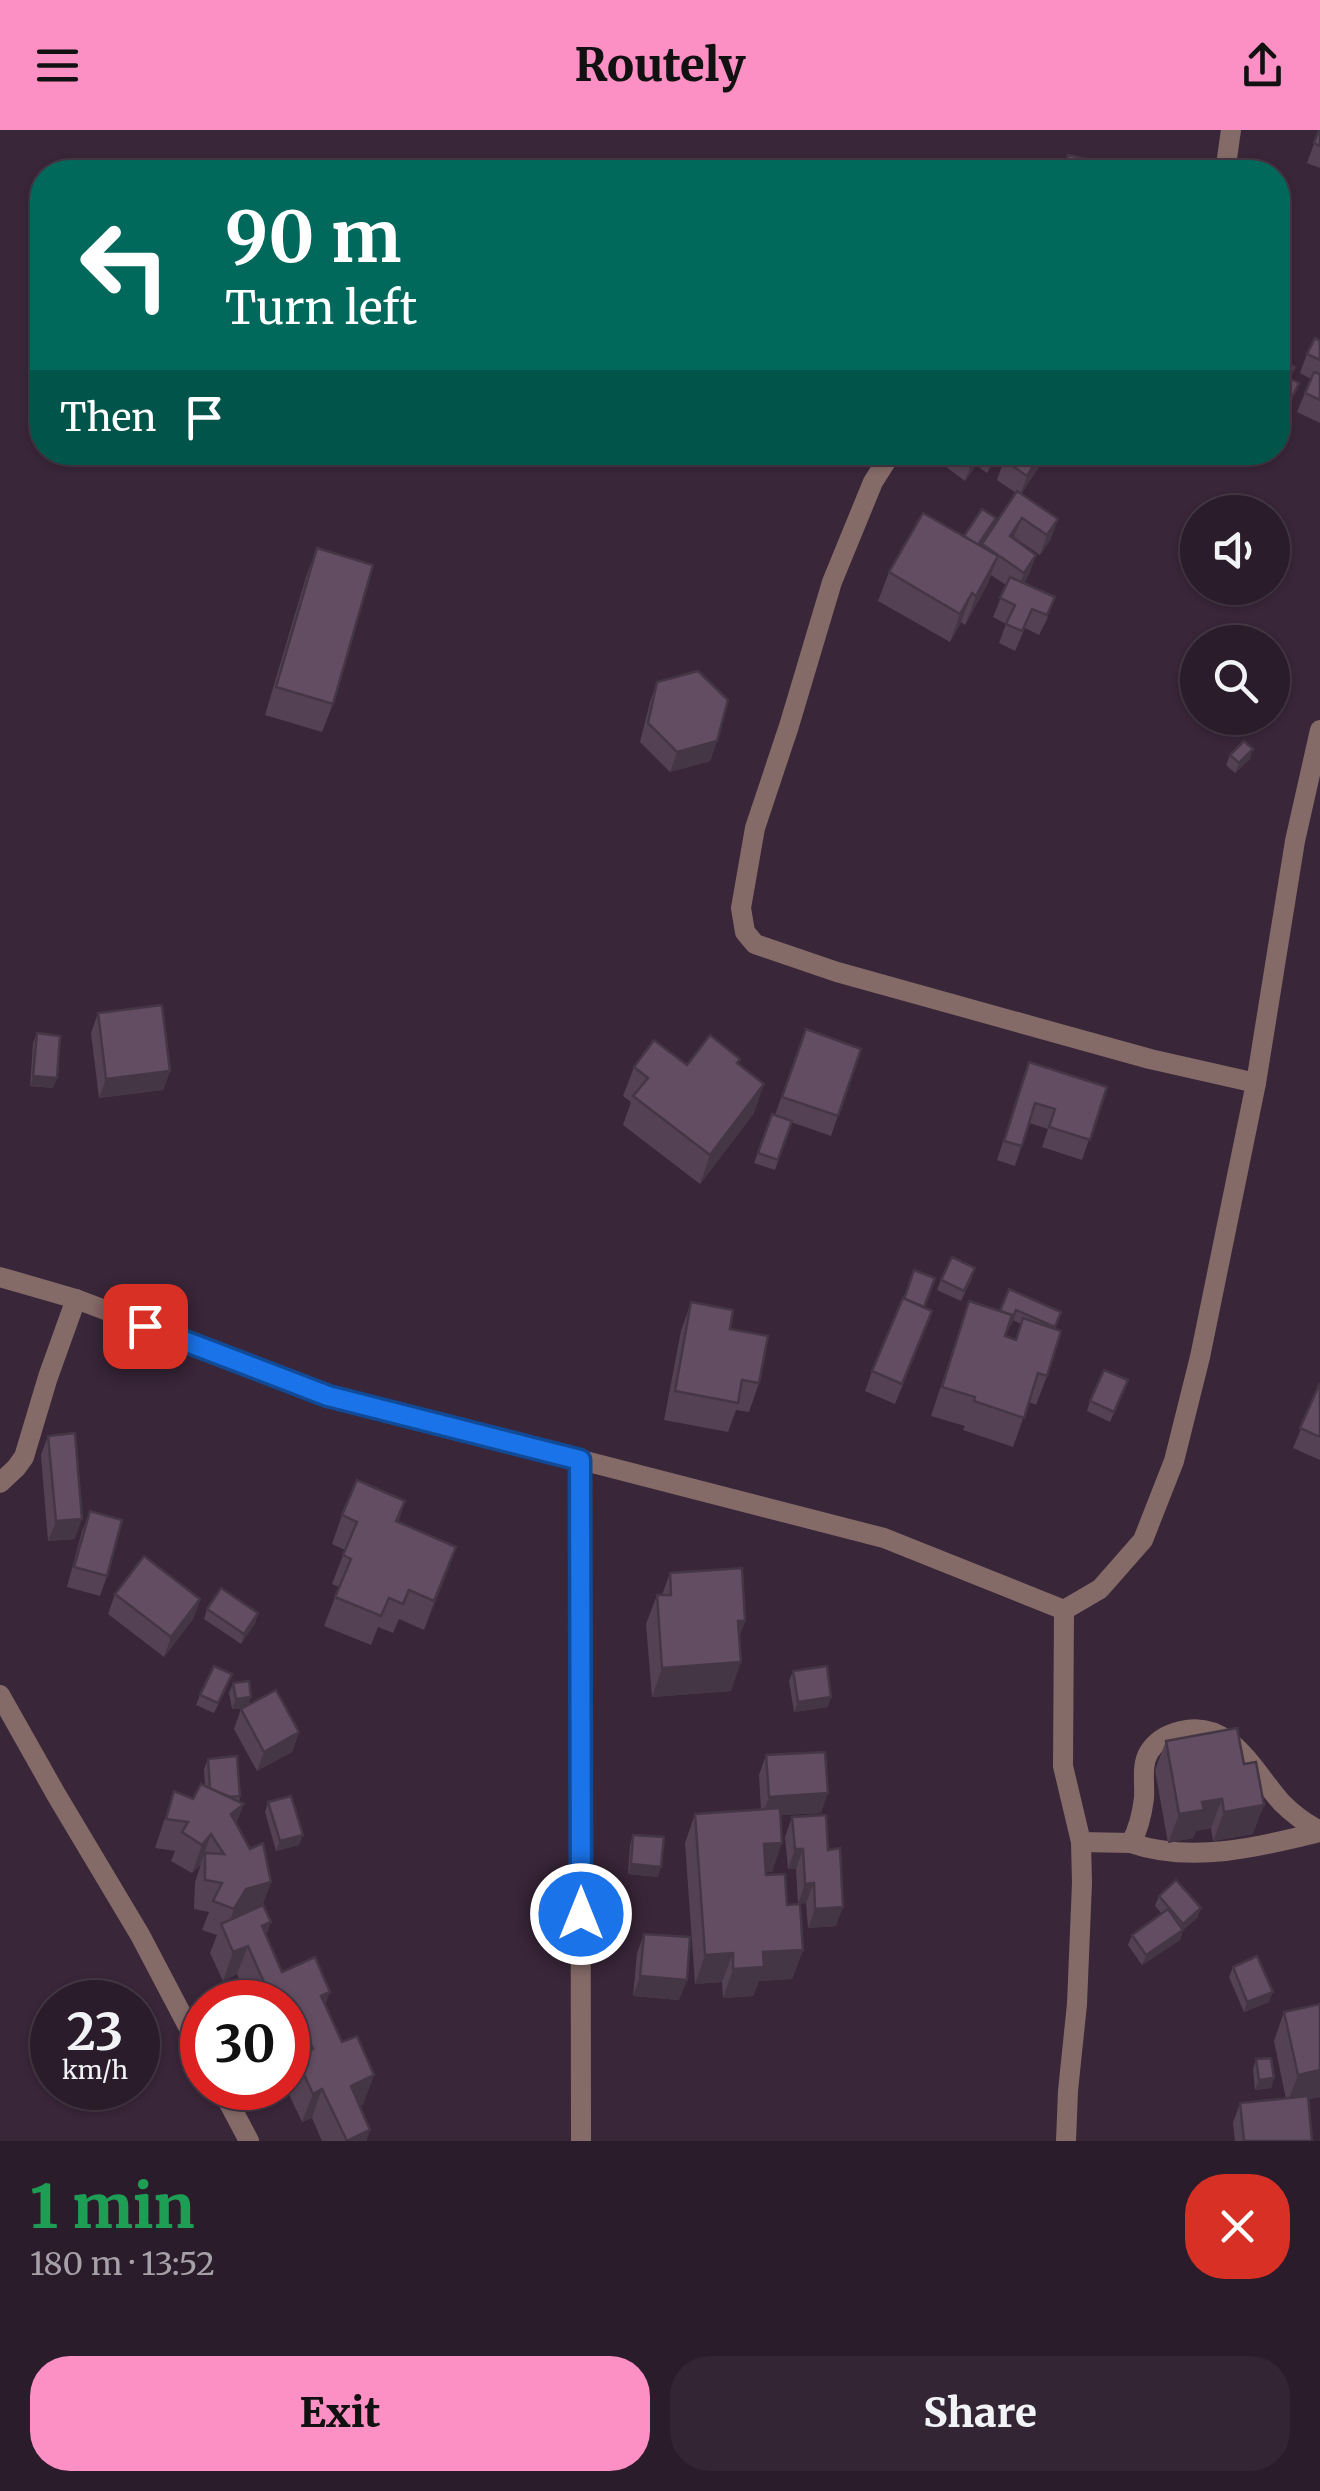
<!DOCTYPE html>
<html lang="en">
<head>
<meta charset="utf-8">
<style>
  body { margin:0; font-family:Merriweather,serif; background:#332533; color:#f1f3f6; height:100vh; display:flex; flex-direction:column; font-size:38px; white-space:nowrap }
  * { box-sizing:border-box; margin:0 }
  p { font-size:32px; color:#a6a1a9 }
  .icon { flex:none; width:55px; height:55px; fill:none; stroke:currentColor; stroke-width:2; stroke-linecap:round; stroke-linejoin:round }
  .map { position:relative; height:2011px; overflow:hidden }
  .side { display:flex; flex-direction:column; background:#2b1c2b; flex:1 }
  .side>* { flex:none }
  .banner { position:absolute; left:30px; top:30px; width:1260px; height:305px; border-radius:40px; box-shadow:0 2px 8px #0004,0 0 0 2px #473a47; background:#00695c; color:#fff; overflow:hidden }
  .buttons { position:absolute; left:1180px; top:365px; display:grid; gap:20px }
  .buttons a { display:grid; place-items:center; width:110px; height:110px; border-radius:50%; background:#2b1c2b; box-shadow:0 2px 8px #0004,0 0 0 2px #473a47; font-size:50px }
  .speed { position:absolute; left:30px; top:1850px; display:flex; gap:20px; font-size:50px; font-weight:700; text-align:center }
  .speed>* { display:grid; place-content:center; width:130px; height:130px; border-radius:50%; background:#2b1c2b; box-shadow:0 2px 8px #0004,0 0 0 2px #473a47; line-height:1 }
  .speed small { font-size:25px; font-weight:400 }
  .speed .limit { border:15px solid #d22; background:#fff; color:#111 }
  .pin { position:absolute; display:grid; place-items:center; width:85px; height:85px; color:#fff; margin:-42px; border-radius:20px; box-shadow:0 5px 15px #0006 }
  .me { position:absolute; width:110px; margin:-55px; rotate:0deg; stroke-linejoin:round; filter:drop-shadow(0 0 8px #0008) }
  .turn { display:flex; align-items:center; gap:35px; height:210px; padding:0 30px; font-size:45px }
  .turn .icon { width:130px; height:130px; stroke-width:2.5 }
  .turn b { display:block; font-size:70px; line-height:85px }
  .then { display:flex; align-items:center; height:95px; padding:0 30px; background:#0003; gap:20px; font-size:38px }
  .round { display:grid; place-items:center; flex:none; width:105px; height:105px; border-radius:40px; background:#332533 }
  .overview { display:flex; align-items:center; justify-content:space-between; height:170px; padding:0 30px }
  h1 { font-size:60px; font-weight:800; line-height:75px; color:#1e9e55 }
  .primary-button { display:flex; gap:20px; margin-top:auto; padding:20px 30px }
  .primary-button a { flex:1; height:115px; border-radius:40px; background:#fc8fc3; color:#111; font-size:40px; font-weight:800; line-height:115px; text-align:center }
  .primary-button a+a { background:#332533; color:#f1f3f6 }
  header { display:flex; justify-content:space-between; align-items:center; height:130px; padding:0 30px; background:#fc8fc3; color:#111; font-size:45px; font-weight:800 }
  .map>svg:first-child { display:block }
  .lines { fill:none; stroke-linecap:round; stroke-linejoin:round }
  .street { stroke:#856b68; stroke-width:20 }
  .wall { fill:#544254; fill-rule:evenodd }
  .shaded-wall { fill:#453645 }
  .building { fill:#624d62; stroke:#453645; stroke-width:2.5 }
  .route-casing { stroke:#114b97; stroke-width:25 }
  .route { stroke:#1a73e8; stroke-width:18 }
</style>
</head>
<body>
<header><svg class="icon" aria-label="menu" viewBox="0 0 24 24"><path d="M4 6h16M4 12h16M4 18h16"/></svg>Routely<svg class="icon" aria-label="share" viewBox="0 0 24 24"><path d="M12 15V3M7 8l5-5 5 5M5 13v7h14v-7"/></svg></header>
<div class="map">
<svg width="1320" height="2011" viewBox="0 0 1320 2011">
  <rect width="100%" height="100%" fill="#392639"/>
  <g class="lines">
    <g class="street">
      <polyline points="1225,42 1231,0"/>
      <polyline points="892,322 873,352 832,452 789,596 755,698 741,778 745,802 755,814 837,842 1150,929 1256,953"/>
      <polyline points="0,1147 76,1169 329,1265 884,1408 1064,1480 1100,1459 1143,1410 1174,1331 1200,1227 1256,953 1295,711 1320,600"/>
      <polyline points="580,1330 581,2011"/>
      <polyline points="0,1353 16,1338 24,1327 48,1247 76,1169"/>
      <polyline points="1064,1480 1063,1636 1081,1712 1082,1753 1077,1874 1068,1961 1066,2011"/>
      <polyline points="0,1565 57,1666 140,1805 202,1923"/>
      <path d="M1081,1712L1131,1713C1139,1698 1142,1685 1144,1668C1145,1653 1141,1635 1149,1622C1156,1611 1168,1604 1181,1601C1231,1589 1254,1642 1282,1673C1294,1685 1305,1693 1320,1701"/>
      <path d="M1131,1713C1191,1734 1260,1717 1320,1702"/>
      <polyline points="221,1958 249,2011"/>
    </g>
  </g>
  <g class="wall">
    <polygon points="1319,0 1320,0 1320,38 1307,33"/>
    <polygon points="1320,211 1320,293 1297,282 1311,249 1300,243 1307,224"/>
    <polygon points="1278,228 1290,249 1295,263 1286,282 1278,278"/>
    <polygon points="940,322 1002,322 987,343 976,335 965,351 937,330"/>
    <polygon points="1009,322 1056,322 1046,337 1041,334 1021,364 1051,409 1040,425 1014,407 1013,409 1036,425 1029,444 1024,453 1048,487 1039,505 1025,498 1015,521 999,513 1006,494 993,487 1006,455 991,445 987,455 965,495 961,492 950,512 878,471 889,442 964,406 996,388 992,398 980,416 981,416 1016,363 997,350 1004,330"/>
    <polygon points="1206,322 1227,322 1222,332 1205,325"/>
    <polygon points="317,418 333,574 322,602 265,585 306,447"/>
    <polygon points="657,552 717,611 710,631 670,642 640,612 650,572"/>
    <polygon points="1230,625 1250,629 1235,643 1226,635"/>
    <polygon points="98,883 170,941 163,960 99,968 91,903"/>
    <polygon points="806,899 861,919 831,1006 791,992 775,1040 754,1033 772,984 775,985"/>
    <polygon points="37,903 53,958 30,956 33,913"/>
    <polygon points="1029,932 1107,957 1082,1030 1042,1017 1048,999 1029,993 1015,1036 997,1030"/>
    <polygon points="739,934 754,983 700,1054 623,995 631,972 623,966 634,937"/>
    <polygon points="972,1148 961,1171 937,1160 941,1150"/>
    <path d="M969,1171L1000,1181L1061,1182L1055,1199L1047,1246L1036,1275L1029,1272L1013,1317L963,1300L965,1296L931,1286ZM1013,1190L1021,1194L1016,1210L1005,1206Z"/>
    <polygon points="691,1172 730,1199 759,1253 749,1282 736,1280 728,1302 664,1290 681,1201"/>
    <polygon points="924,1177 925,1200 895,1274 865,1261 872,1241"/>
    <polygon points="1128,1250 1110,1292 1087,1281 1090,1271"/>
    <polygon points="1320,1253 1320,1330 1293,1318"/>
    <polygon points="48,1306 75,1409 48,1411 41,1325"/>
    <polygon points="405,1371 398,1392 456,1417 424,1500 399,1489 393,1503 378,1497 371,1515 324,1496 339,1457 332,1454 345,1420 332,1414 342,1385"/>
    <polygon points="90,1381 107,1446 100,1466 67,1457 82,1401"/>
    <polygon points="670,1443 745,1491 739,1507 731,1561 652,1567 646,1494 657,1465 662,1465"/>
    <polygon points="115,1464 200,1469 193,1489 164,1527 108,1484"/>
    <polygon points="207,1479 258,1483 255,1493 241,1514 204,1489"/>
    <polygon points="793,1541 828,1577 794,1582 789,1551"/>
    <polygon points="233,1553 248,1575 299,1602 292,1622 257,1641 234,1599 241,1579 244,1578 232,1579 229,1563"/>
    <polygon points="228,1554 214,1583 196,1575 200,1565"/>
    <polygon points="1166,1611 1253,1704 1213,1711 1211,1698 1196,1701 1193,1708 1168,1713 1155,1640"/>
    <polygon points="766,1625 821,1683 781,1685 772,1742 766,1742 787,1775 803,1820 792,1849 759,1851 753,1866 723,1868 722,1852 695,1854 685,1713 695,1684 761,1680 759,1645"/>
    <polygon points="208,1629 240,1666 236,1693 271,1752 262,1776 266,1805 282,1842 325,1875 342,1912 374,1945 363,1974 360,1976 370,2000 366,2011 322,2011 312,1988 302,1992 286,1958 295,1931 290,1920 288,1921 288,1872 250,1872 237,1844 223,1851 210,1823 217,1805 202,1800 209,1782 194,1779 195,1752 201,1734 192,1743 171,1731 175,1721 155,1718 174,1661 193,1669 205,1656 204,1639"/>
    <polygon points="268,1672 299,1715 276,1721 265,1682"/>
    <polygon points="792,1687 828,1720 836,1796 808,1798 806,1773 798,1774 796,1739 788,1739 785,1707"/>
    <polygon points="633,1705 658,1747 628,1744 630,1715"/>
    <polygon points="1159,1766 1201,1778 1197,1788 1183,1800 1180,1810 1142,1835 1128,1815 1132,1805 1162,1784 1155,1776"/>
    <polygon points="644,1804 679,1870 633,1866 637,1823"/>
    <polygon points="1233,1837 1269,1872 1244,1882 1229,1847"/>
    <polygon points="1284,1882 1320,1967 1308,1969 1312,2011 1235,2011 1233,1993 1240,1973 1286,1969 1274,1911"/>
    <polygon points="1256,1929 1274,1948 1271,1958 1255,1960 1253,1939"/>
  </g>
  <g class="shaded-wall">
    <polygon points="978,322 981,322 976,335 965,351 972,331"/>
    <polygon points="995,322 1002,322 987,343"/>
    <polygon points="1042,322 1045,322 1041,334 1020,365 1027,346"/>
    <polygon points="1051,322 1056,322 1046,337"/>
    <polygon points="996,388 992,398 973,426 977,416"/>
    <polygon points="1022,388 1014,407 1002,426 1010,406"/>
    <polygon points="1058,389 1051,409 1040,425 1047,405"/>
    <polygon points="1036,425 1029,444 1017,462 1024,443"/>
    <polygon points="998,426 987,455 965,495 976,466"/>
    <polygon points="972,463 961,492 950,512 960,484"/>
    <polygon points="717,611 710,631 670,642 677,622"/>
    <polygon points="1253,619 1250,629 1235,643 1239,633"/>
    <polygon points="170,941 163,960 99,968 106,949"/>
    <polygon points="33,946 57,948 53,958 30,956"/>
    <polygon points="764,954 754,983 700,1054 710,1025"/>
    <polygon points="82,1389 75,1409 48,1411 56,1391"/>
    <polygon points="456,1417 446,1446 424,1500 434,1471"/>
    <polygon points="200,1469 193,1489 164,1527 171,1507"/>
    <polygon points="258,1483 255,1493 241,1514 244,1504"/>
    <polygon points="738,1491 745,1491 735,1520"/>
    <polygon points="741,1532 731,1561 652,1567 662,1538"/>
    <polygon points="251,1567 248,1577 232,1579 236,1569"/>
    <polygon points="831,1567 828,1577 794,1582 798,1572"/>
    <polygon points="299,1602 292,1622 257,1641 264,1622"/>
    <polygon points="828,1663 821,1683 762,1686 769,1667"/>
    <polygon points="1222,1669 1211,1698 1196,1701 1193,1708 1168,1713 1179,1684 1202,1672"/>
    <polygon points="244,1674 233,1702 231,1684"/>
    <polygon points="1264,1675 1253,1704 1213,1711 1224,1682"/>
    <polygon points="211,1704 201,1733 192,1743 202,1715"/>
    <polygon points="303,1705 299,1715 276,1721 280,1711"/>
    <polygon points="782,1713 772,1742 754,1743 764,1714"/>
    <polygon points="795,1719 803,1719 796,1739 788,1739"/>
    <polygon points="631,1734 661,1737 658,1747 628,1744"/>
    <polygon points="271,1752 260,1781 235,1788 224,1808 234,1779 246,1759"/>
    <polygon points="814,1753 806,1773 798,1774 805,1754"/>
    <polygon points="843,1777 836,1796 808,1798 815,1779"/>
    <polygon points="1201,1778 1197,1788 1183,1800 1180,1810 1142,1835 1146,1825 1180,1803 1183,1794"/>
    <polygon points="271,1792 261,1821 262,1796"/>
    <polygon points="248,1816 237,1844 223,1851 233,1822"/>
    <polygon points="803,1820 792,1849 759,1851 753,1866 723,1868 733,1839 763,1822"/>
    <polygon points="733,1823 722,1852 695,1854 705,1825"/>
    <polygon points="640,1846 687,1850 679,1870 633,1866"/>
    <polygon points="330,1862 320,1890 321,1866"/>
    <polygon points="1273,1862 1269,1872 1244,1882 1247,1872"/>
    <polygon points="300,1891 290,1920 288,1921 288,1897"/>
    <polygon points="1320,1940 1320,1967 1287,1974 1298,1945"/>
    <polygon points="374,1945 363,1974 340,1985 351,1956"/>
    <polygon points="1274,1948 1271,1958 1255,1960 1259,1950"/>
    <polygon points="322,1959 312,1988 302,1992 313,1964"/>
    <polygon points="370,2000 366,2011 347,2011"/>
  </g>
  <g class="building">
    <polygon points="1319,0 1320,0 1320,16 1314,13"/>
    <polygon points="1068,25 1106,33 1103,42 1065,42"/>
    <polygon points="1315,208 1320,211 1320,230 1307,224"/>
    <polygon points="1278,228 1295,237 1289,248 1299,253 1290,272 1278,266"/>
    <polygon points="1314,242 1320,244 1320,270 1305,263"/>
    <polygon points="960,322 978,322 972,331"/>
    <polygon points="1009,322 1042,322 1027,346 1004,330"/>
    <polygon points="1017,361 1058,389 1047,405 1022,388 1010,406 1036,425 1024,443 982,414"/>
    <polygon points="982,379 996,388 978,415 964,406"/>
    <polygon points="923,383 998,426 976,466 972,463 960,484 889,442"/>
    <polygon points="317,418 373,435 333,574 276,557"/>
    <polygon points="1010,447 1055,467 1047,485 1032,479 1022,501 1006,494 1015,475 1000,468"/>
    <polygon points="698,541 728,570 717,611 677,622 648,593 657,552"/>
    <polygon points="1244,611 1253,619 1239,633 1230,625"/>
    <polygon points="162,875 170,941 106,949 98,883"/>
    <polygon points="806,899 861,919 838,986 782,967"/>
    <polygon points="37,903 60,906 57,948 33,946"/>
    <polygon points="710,905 740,929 737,933 764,954 710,1025 633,966 648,948 634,937 654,910 687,935"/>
    <polygon points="1029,932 1107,957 1090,1010 1049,997 1055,979 1035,973 1022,1016 1004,1011"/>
    <polygon points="772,984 792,991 778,1030 758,1023"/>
    <polygon points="952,1127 975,1138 964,1161 941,1150"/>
    <polygon points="914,1140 935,1148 924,1177 904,1169"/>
    <polygon points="1009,1159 1061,1182 1055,1197 1016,1180 1011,1193 1009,1192 1012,1185 1000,1181"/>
    <polygon points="903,1168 932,1181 902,1254 872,1241"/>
    <polygon points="969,1171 1012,1185 1005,1206 1016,1210 1023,1188 1061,1201 1047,1246 1038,1243 1024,1288 974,1271 975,1267 942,1257"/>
    <polygon points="691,1172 733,1180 730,1199 768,1206 759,1253 742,1250 738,1273 675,1261"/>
    <polygon points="1104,1240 1128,1250 1114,1282 1090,1271"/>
    <polygon points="1320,1253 1320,1307 1300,1298"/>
    <polygon points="75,1303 82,1389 56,1391 48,1306"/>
    <polygon points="357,1350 405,1371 396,1391 456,1417 434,1471 409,1460 403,1474 389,1468 381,1486 335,1467 351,1429 343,1425 357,1392 342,1385"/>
    <polygon points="90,1381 122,1390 107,1446 74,1437"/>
    <polygon points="144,1426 200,1469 171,1507 115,1464"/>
    <polygon points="742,1438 745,1491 738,1491 741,1532 662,1538 657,1465 671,1465 670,1443"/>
    <polygon points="221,1458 258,1483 244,1504 207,1479"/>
    <polygon points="214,1536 232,1544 218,1573 200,1565"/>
    <polygon points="827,1536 831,1567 798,1572 793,1541"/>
    <polygon points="249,1551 251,1567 236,1569 233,1553"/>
    <polygon points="276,1560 299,1602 264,1622 241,1579"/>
    <polygon points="1237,1598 1244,1634 1256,1632 1264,1675 1224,1682 1222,1669 1202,1672 1204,1680 1179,1684 1166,1611"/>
    <polygon points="825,1622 828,1663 769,1667 766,1625"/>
    <polygon points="237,1626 240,1666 230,1667 210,1659 208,1629"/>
    <polygon points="201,1654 244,1674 231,1684 250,1719 263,1713 271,1752 246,1759 234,1779 213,1771 222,1753 205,1750 205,1723 224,1724 211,1704 202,1715 182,1702 188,1692 166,1689 174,1661 193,1669"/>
    <polygon points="291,1666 303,1705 280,1711 268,1672"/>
    <polygon points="780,1678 782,1713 764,1714 766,1745 785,1744 787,1775 800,1774 803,1820 763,1822 764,1837 733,1839 733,1823 705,1825 695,1684"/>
    <polygon points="826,1685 828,1720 840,1718 843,1777 815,1779 814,1753 805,1754 803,1719 795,1719 792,1687"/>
    <polygon points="633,1705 664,1707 661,1737 631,1734"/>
    <polygon points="1176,1750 1201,1778 1183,1794 1159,1766"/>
    <polygon points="263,1775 271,1792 262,1796 282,1842 315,1827 330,1862 321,1866 342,1912 357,1906 374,1945 351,1956 370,2000 347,2011 322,1959 313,1964 296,1927 313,1919 300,1891 288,1897 288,1872 265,1872 264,1871 271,1868 248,1816 233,1822 221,1794"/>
    <polygon points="1168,1779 1183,1800 1146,1825 1132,1805"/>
    <polygon points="644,1804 690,1807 687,1850 640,1846"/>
    <polygon points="1257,1826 1273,1862 1247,1872 1233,1837"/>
    <polygon points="1320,1874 1320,1940 1298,1945 1284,1882"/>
    <polygon points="1271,1928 1274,1948 1259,1950 1256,1929"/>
    <polygon points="1308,1966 1312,2011 1244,2011 1240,1973"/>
  </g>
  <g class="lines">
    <g class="route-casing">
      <polyline id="route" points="145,1196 328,1266 580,1330 581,1784"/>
    </g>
    <use href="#route" class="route"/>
  </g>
</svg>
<div class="buttons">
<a><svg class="icon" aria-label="sound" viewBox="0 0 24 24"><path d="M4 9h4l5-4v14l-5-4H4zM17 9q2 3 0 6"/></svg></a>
<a><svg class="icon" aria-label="search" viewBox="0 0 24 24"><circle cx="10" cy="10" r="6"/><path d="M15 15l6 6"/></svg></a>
</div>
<div class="speed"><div>23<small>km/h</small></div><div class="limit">30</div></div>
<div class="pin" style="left:145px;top:1196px;background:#d93025"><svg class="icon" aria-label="arrive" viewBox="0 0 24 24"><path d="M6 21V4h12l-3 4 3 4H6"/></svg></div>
<svg class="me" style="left:581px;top:1784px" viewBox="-20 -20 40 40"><circle r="17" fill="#1a73e8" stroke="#fff" stroke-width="3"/><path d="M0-11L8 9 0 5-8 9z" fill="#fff"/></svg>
<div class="banner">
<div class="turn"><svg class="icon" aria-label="left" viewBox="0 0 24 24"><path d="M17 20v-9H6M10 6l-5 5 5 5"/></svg><div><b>90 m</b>Turn left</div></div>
<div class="then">Then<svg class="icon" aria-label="arrive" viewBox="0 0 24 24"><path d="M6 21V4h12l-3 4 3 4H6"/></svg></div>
</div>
</div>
<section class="side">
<div class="overview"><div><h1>1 min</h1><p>180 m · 13:52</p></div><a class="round" style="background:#d93025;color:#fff"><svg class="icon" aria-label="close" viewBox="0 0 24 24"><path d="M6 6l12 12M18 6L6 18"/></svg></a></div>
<div class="primary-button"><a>Exit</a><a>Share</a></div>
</section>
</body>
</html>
